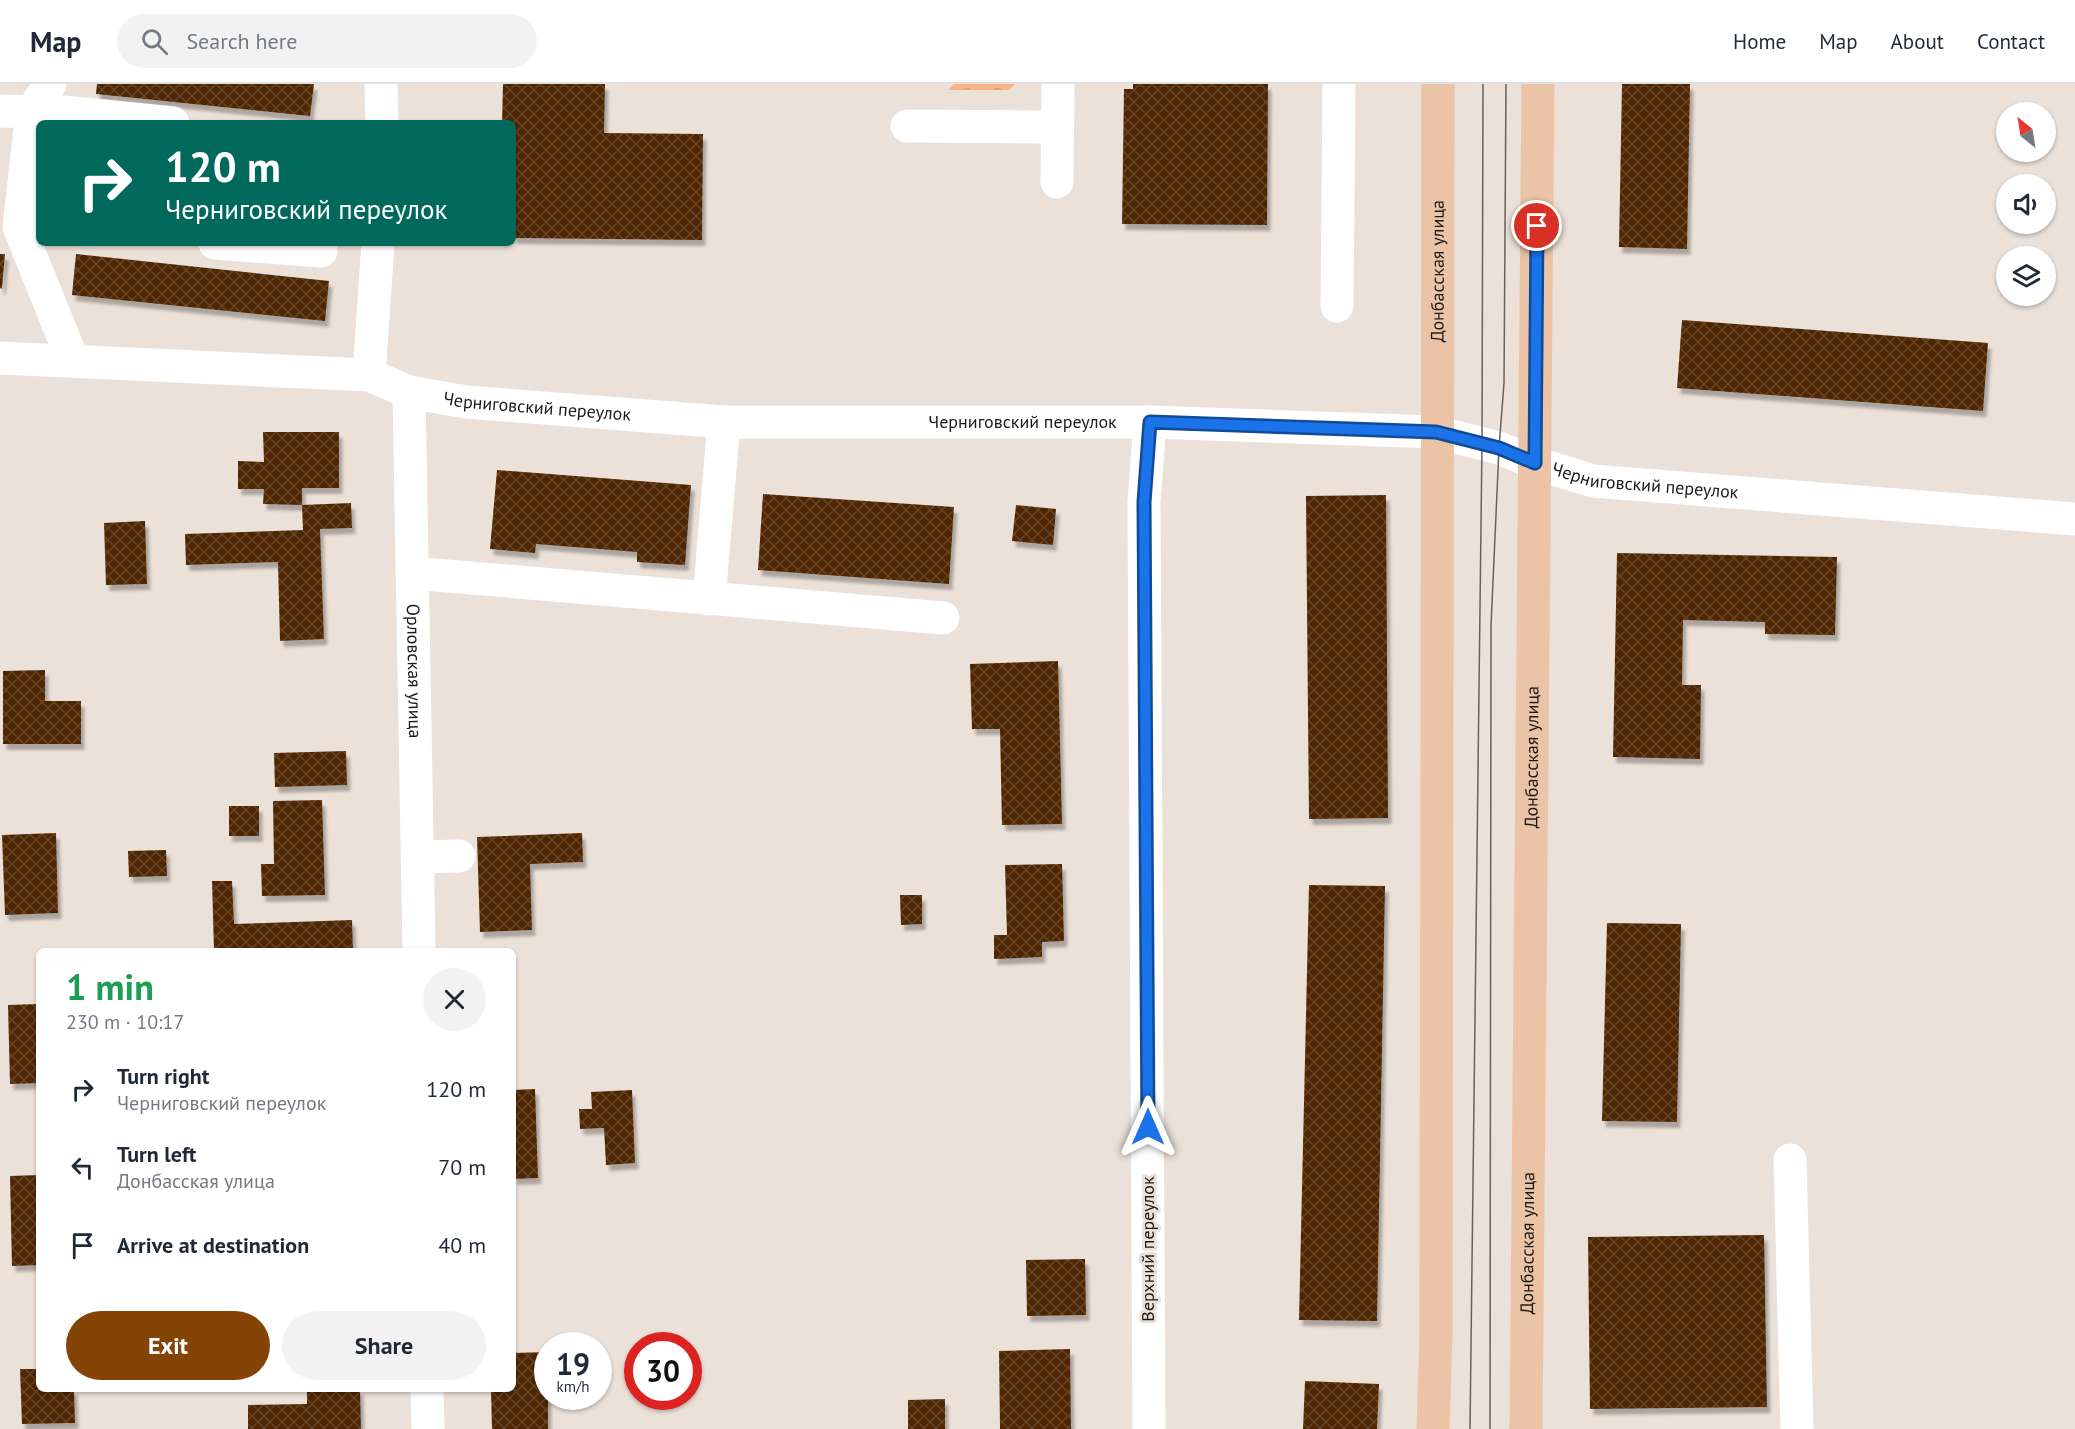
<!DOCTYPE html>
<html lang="en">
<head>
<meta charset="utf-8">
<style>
  body { margin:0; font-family:"PT Sans",sans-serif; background:#f2f2f3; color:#1f2937; height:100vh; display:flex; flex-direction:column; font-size:22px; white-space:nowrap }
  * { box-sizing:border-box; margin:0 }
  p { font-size:20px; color:#747a83 }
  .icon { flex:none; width:33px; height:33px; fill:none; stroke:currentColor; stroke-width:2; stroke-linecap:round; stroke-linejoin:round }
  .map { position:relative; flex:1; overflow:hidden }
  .sheet { position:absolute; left:36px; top:864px; width:480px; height:444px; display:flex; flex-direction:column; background:#fff; border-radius:9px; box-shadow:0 2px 4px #0004 }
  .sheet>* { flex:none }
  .guide { position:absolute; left:36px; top:36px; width:480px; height:126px; border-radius:9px; box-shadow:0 2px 4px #0004; background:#00695c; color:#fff; overflow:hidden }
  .needle { width:39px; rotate:330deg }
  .fabs { position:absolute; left:1996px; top:18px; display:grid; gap:12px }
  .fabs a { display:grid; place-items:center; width:60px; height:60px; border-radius:50%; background:#fff; box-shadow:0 2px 4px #0004; font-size:30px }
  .speed { position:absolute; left:534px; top:1248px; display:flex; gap:12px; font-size:30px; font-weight:700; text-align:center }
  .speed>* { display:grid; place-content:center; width:78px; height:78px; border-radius:50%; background:#fff; box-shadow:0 2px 4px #0004; line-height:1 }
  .speed small { font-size:15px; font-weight:400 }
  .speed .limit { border:9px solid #d22; background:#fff; color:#111 }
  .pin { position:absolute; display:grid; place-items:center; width:51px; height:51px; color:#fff; margin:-26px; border:3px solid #fff; border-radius:50%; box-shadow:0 2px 6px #0007 }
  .me { position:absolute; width:66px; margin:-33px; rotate:0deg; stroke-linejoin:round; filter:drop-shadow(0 0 4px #0008) }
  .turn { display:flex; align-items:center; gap:21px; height:126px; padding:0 30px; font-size:27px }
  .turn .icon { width:78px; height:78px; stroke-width:2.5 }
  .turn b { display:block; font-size:42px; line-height:51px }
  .round { display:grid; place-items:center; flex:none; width:63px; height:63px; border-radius:32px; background:#f2f2f3 }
  .headline { display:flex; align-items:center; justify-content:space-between; height:102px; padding:0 30px }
  h1 { font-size:36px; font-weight:600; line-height:45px; color:#1e9e55 }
  .action { display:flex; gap:12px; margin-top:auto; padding:12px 30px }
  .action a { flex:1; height:69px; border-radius:36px; background:#834406; color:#fff; font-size:24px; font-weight:600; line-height:69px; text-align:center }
  .action a+a { background:#f2f2f3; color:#1f2937 }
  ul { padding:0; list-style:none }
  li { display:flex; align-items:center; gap:18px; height:78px; padding:0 30px }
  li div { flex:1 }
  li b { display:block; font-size:22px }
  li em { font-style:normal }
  header { display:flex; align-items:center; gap:36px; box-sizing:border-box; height:84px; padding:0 30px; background:#fff; border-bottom:2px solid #e0e1e3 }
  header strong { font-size:28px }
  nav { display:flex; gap:33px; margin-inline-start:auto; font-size:21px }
  .search { width:420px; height:54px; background:#f2f2f3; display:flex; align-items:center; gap:15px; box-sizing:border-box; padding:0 21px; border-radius:33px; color:#747a83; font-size:22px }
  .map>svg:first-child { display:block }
  .park { fill:url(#park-crowns) }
  .building { fill:url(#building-cross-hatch); filter:url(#shadow) }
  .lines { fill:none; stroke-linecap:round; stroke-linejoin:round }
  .minor { stroke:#fff; stroke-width:33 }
  .major { stroke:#ebc3a6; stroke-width:33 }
  .tram { stroke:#67625d; stroke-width:1.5 }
  .route-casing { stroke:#114b97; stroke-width:15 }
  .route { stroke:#1a73e8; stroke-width:10 }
  .labels { text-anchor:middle; stroke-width:6; stroke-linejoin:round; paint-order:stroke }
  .street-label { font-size:18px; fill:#1c1916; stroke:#ebe1d9 }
</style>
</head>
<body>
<header>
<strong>Map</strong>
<div class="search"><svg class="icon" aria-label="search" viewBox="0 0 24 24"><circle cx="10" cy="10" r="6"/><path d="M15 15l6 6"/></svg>Search here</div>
<nav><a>Home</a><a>Map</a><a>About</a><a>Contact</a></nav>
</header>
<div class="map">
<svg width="2075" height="1345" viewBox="0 0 2075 1345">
  <defs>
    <pattern id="park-crowns" width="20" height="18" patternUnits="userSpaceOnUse" patternTransform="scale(1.5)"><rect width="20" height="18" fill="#f8b586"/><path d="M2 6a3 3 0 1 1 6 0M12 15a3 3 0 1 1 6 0" fill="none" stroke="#d49b73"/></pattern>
    <pattern id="building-cross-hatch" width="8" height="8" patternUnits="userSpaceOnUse" patternTransform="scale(1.5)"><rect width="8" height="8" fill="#502805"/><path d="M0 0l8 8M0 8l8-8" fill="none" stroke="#654529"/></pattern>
    <filter id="shadow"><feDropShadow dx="3.5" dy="6" stdDeviation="1.5" flood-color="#0004"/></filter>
  </defs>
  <rect width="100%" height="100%" fill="#ebe1d9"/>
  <polygon class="park" points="954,0 1015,0 1009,6 948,6"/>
  <g class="building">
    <polygon points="97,0 314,0 310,32 96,10"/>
    <polygon points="503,0 605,0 604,49 703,50 702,156 513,154 513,39 502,39"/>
    <polygon points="1133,0 1268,0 1267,141 1122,140 1124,5 1133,5"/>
    <polygon points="1622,0 1690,0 1687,165 1619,163"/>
    <polygon points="0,170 5,170 2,205 0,204"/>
    <polygon points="76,170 329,197 325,237 72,211"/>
    <polygon points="1682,236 1988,259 1983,327 1677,304"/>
    <polygon points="263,348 339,348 339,404 302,404 302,421 351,419 352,444 320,445 324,555 280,557 278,478 186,481 185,450 303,446 302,421 263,420 264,405 238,405 238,377 264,378"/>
    <polygon points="497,386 691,401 685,481 637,478 637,468 536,460 535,469 490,465"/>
    <polygon points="763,410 954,423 949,500 758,486"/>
    <polygon points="1386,411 1388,734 1309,735 1306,412"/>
    <polygon points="1016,421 1056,425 1053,461 1012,457"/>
    <polygon points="145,437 147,500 106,501 104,439"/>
    <polygon points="1617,469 1837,473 1835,551 1765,550 1765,538 1683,536 1682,601 1701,601 1700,675 1613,673"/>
    <polygon points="1058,577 1062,740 1002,741 1000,645 972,645 970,580"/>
    <polygon points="45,586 45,617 81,617 81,660 3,660 3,587"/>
    <polygon points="346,667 347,701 275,703 274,669"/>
    <polygon points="322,716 325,811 262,812 261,780 274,780 273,717"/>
    <rect x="229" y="722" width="30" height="30"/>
    <polygon points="56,749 58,829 5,831 2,751"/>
    <polygon points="582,749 583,778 530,780 532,846 480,848 477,753"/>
    <polygon points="166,766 167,792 129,793 128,767"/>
    <polygon points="1062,780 1064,857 1042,858 1042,873 994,875 994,851 1007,851 1005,781"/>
    <polygon points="212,797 232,797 234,840 352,836 353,867 214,867"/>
    <polygon points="1309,801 1385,802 1377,1237 1299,1236"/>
    <polygon points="900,811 922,811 922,840 901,841"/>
    <polygon points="1607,839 1681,840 1677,1038 1602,1037"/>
    <polygon points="39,920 39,999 10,1000 8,921"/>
    <polygon points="535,1005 538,1094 513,1095 513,1006"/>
    <polygon points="632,1006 635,1079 606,1081 604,1044 580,1045 579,1025 592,1025 591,1008"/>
    <polygon points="39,1091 39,1181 12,1182 10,1092"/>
    <polygon points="1764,1151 1767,1323 1590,1325 1588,1153"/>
    <polygon points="1085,1175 1086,1231 1027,1232 1026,1176"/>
    <polygon points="1070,1265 1071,1345 1000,1345 999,1267"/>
    <polygon points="548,1268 548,1345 492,1345 491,1305 513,1305 513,1269"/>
    <polygon points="20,1285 39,1285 39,1305 74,1305 75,1339 22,1340"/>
    <polygon points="1305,1297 1379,1300 1377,1345 1303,1345"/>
    <polygon points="307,1305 360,1305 361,1345 248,1345 248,1321 307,1320"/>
    <polygon points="945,1315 945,1345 908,1345 908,1316"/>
  </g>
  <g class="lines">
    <g class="minor">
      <polyline points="50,0 32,27 19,143 73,277"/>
      <polyline points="381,0 382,39"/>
      <polyline points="0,27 64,28 173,39"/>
      <polyline points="907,42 1057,43"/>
      <polyline points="1057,98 1058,0"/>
      <polyline points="215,159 321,167"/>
      <polyline points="1337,222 1339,0"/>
      <path id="s1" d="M0,274L369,291L409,308L466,318L724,338H1150L1436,348L1499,364L1535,379L1593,397L2075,435"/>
      <polyline points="369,291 378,159"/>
      <path id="s2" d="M409,308L419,867"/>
      <polyline points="412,489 943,534"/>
      <polyline points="709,515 724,338"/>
      <polyline points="418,773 459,772"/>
      <polyline points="1790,1076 1797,1345"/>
      <polyline points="427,1305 428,1345"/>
      <polyline points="1149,1345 1144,418 1150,338"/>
    </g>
    <g class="major">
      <path id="s3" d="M1433,1345L1436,1251L1438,0"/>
      <path id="s4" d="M1526,1345L1538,0"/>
    </g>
    <g class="tram">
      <polyline points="1470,1345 1482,359 1483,0"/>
      <polyline points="1490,1345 1491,542 1499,364 1504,299 1506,0"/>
    </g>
  </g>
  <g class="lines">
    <g class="route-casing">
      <polyline id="route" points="1148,1043 1144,418 1150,338 1436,348 1499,364 1535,379 1537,142"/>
    </g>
    <use href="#route" class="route"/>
  </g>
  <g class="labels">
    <g class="street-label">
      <text dy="6" stroke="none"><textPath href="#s3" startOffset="1158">Донбасская улица</textPath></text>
      <text dy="6" stroke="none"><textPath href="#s1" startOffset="542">Черниговский переулок</textPath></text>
      <text dy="6" stroke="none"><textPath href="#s1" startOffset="1028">Черниговский переулок</textPath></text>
      <text dy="6" stroke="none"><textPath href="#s1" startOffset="1658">Черниговский переулок</textPath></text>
      <text dy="6" stroke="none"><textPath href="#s2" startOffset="279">Орловская улица</textPath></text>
      <text dy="6" stroke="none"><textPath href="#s4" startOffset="672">Донбасская улица</textPath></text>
      <text dy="6" stroke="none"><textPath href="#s4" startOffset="186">Донбасская улица</textPath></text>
      <text transform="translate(1148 1165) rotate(-90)" y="6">Верхний переулок</text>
    </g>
  </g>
</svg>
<div class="fabs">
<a><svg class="needle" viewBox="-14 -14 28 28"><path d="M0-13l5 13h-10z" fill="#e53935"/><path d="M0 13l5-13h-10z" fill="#747a83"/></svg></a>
<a><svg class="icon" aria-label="sound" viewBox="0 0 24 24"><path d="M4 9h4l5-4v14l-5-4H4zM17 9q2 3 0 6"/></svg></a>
<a><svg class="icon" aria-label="layers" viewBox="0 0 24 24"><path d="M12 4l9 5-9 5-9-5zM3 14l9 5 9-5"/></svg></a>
</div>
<div class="speed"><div>19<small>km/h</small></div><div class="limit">30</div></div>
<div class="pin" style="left:1537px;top:142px;background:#d93025"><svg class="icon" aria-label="arrive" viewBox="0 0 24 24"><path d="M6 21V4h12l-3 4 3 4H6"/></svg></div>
<svg class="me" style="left:1148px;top:1043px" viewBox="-20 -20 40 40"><path d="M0-17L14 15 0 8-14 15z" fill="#1a73e8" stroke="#fff" stroke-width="4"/></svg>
<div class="guide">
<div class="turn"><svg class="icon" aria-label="right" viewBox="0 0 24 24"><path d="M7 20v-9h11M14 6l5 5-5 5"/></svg><div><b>120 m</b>Черниговский переулок</div></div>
</div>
<section class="sheet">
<div class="headline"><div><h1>1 min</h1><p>230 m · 10:17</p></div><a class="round"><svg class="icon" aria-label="close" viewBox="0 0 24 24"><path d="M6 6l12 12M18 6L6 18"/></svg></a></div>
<ul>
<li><svg class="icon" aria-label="right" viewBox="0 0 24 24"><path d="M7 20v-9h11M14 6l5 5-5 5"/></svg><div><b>Turn right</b><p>Черниговский переулок</p></div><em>120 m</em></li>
<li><svg class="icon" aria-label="left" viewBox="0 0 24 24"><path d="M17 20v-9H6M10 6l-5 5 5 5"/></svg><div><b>Turn left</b><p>Донбасская улица</p></div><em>70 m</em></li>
<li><svg class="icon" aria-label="arrive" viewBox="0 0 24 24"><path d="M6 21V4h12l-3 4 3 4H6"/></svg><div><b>Arrive at destination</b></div><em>40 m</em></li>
</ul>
<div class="action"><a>Exit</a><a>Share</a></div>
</section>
</div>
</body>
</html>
